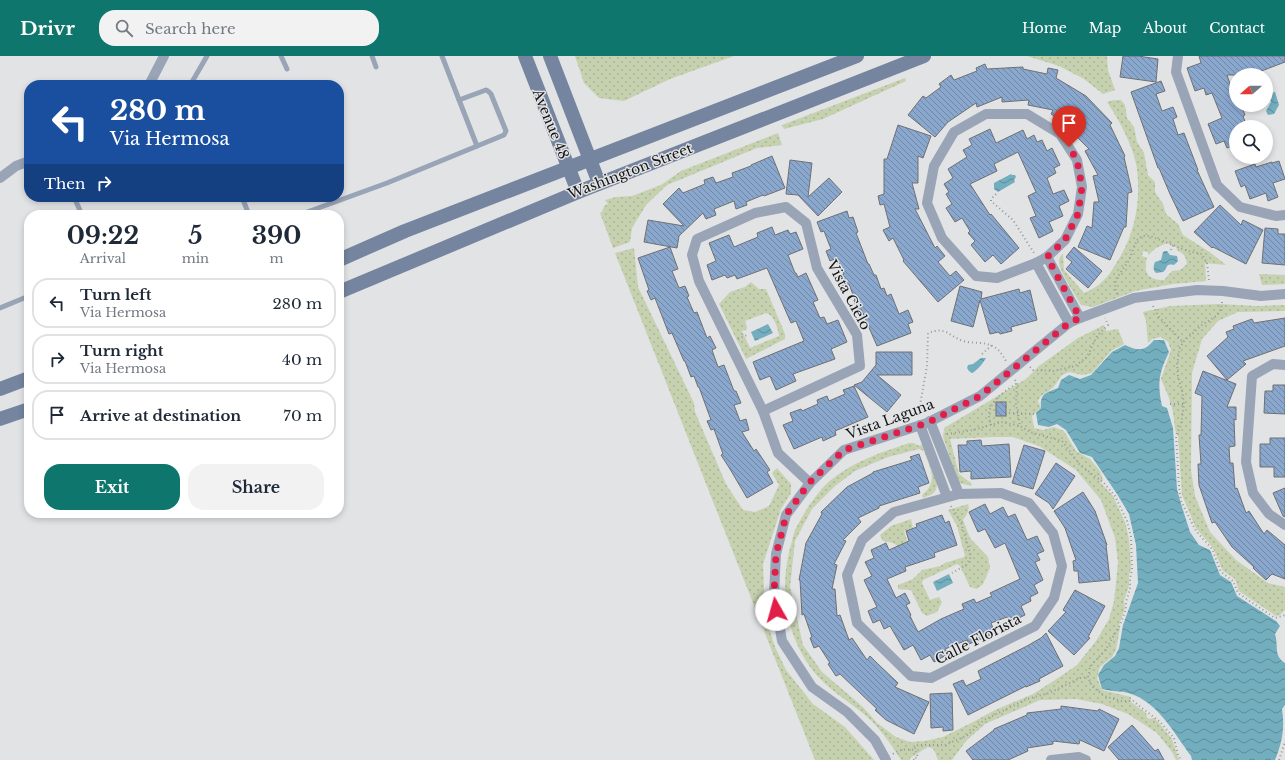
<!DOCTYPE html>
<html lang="en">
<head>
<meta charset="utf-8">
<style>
  body { margin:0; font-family:"Libre Baskerville",serif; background:#f2f2f3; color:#1f2937; height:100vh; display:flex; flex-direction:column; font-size:15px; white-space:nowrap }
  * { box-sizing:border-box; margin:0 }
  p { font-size:13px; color:#747a83 }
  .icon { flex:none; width:22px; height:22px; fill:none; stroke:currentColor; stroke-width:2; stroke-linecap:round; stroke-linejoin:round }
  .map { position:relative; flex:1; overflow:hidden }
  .drawer { position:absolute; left:24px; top:154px; width:320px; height:308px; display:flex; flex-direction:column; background:#fff; border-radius:16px; box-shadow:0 2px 6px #0003 }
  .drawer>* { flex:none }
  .top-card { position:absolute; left:24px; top:24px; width:320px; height:122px; border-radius:16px; box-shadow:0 2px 6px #0003; background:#1a4fa0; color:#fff; overflow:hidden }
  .needle { width:26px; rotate:249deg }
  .buttons { position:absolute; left:1229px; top:12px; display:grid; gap:8px }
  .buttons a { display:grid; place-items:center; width:44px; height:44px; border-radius:50%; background:#fff; box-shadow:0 2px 6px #0003; font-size:20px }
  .pin { position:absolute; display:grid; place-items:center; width:34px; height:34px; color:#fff; margin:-41px -17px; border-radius:50% 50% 50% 0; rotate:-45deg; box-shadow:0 0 4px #0007 }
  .pin .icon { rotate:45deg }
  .me { position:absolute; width:44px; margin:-22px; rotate:353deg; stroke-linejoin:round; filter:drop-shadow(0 0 3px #0008) }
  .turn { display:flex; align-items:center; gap:14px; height:84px; padding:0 20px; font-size:18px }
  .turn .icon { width:52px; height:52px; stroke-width:2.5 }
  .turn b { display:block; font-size:28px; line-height:34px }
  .then { display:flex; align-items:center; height:38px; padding:0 20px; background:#0003; gap:8px; font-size:15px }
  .eta { display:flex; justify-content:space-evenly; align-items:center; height:68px; text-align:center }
  .eta b { font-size:24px; font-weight:700; line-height:28px }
  .action { display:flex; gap:8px; margin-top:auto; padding:8px 20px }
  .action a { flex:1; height:46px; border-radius:16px; background:#0f766e; color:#fff; font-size:16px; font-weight:700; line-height:46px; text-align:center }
  .action a+a { background:#f2f2f3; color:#1f2937 }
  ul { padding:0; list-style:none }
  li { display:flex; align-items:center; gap:12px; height:50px; margin:0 8px 6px; padding:0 12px; border:2px solid #e0e1e3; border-radius:16px }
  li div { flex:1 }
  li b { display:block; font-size:15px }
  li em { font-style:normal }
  header { display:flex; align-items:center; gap:24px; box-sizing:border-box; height:56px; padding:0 20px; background:#0f766e; color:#fff }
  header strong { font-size:19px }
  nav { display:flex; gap:22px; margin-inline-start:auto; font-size:14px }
  .search { width:280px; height:36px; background:#f2f2f3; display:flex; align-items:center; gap:10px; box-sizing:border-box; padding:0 14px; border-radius:16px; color:#747a83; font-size:15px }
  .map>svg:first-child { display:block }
  .grass { fill:url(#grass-dots); fill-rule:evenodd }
  .water { fill:url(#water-waves) }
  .building { fill:url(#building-back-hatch); stroke:#6f7071 }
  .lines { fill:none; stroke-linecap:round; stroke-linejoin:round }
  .path { stroke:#979899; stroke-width:2; stroke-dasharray:1 3; stroke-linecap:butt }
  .lane { stroke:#99a4b6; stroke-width:5 }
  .street { stroke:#99a4b6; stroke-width:10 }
  .secondary { stroke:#7585a0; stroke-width:14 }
  .route { stroke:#e11d48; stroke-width:7; stroke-dasharray:0 12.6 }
  .labels { text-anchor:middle; stroke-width:3; stroke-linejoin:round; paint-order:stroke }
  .street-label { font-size:14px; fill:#141415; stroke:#e2e3e5 }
</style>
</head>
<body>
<header>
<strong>Drivr</strong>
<div class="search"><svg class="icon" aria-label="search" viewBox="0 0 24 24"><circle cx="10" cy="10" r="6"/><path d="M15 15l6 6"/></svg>Search here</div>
<nav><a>Home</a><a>Map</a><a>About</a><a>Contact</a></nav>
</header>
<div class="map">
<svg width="1285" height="704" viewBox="0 0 1285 704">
  <defs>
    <pattern id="grass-dots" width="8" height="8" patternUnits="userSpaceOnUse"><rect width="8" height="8" fill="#c6d1b0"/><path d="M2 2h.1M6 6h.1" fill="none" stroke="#a9b396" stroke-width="1.8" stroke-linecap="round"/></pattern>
    <pattern id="water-waves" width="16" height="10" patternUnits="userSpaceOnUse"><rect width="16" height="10" fill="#73aebe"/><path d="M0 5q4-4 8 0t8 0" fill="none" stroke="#5d8c99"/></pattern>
    <pattern id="building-back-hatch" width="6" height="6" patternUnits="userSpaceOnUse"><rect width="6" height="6" fill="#8aa7ce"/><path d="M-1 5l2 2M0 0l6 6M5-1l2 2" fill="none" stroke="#7087a6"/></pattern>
  </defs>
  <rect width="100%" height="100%" fill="#e2e3e5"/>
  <g class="grass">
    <polygon points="575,0 734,0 670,23 624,45 599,42 584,27"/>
    <polygon points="1027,0 1107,0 1108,14 1115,34 1103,38 1084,23 1059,10"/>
    <polygon points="905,22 906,25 823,63 784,73 782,69"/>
    <path d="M1114,44H1121L1125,49L1127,62L1134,71L1137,86L1144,97L1148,119L1155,126V136L1163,148L1166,158L1178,168L1183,179L1211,197L1226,209L1205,207L1206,225L1173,228L1135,235L1093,251L1081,249C1076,240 1059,215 1059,206C1059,202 1060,200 1063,198L1064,214L1084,237C1100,231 1109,220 1117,206C1135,178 1141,145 1137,113C1134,91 1119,64 1107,46ZM1167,187L1176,191L1178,195C1184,197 1186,201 1187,208L1180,214L1172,215L1164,224C1148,224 1143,217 1147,202L1142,200L1143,195L1148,196V199L1156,192Z"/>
    <polygon points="778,77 782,89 757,92 667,129 646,149 632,172 630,186 613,192 600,157 602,156 604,150 608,148 605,144 616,141 632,140 661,129 681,115"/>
    <polygon points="634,192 638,231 694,347 695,356 726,428 743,454 755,456 769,450 779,429 772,417 777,412 791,428 791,437 781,453 763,508 765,559 775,591 786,614 813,648 845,671 874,704 815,704 615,197"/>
    <polygon points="1259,218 1285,219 1285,228 1262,229"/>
    <path d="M751,226L759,233H766L785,278V283L746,303L719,248L730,236L745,231ZM766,257C774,259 778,272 779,280L750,292L742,275L746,274L747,271L745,265Z"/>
    <path d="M1219,248L1257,250L1285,249V255L1238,256L1218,265L1202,283L1192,317L1191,414L1195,440L1210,476L1236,504L1268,527L1285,531V554L1281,558L1276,560L1239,535L1235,523L1223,515L1213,492L1196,472L1182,439L1178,380C1173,373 1175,361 1172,353C1170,342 1165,333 1161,323L1171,294L1168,286L1161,281L1152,283L1148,287L1146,265L1143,256L1170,250Z"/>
    <path d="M1104,269L1106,275L1118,273L1124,288L1111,295L1092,317L1082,319L1069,316L1062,319L1053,332L1041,340L1038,345L1041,352L1032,360L1034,372L1043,374L1054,371L1064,375L1076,395L1090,403L1100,415L1103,424L1100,426L1113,440L1125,466L1129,483L1131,512L1129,519V530L1124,545L1125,552L1119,569L1120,572L1116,594L1112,601L1100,611L1097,622L1102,634L1131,641V646L1146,657L1147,661L1149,663L1154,662L1159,667L1172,683L1179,704H1176L1172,696L1157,677L1128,658L1102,648L1076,643L1040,644L985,668L966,685L952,704H938C935,698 936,692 928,691L910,702V704H901C891,688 880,672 865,659C848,645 828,633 814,616C786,580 779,535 790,492C792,486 793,480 795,474C799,466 805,456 810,448C817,439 823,430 832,423C855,405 882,396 909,387H913L920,390L922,388L937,425C937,437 934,438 923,442L922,439C939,425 930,413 924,395L919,393L888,401L855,415L835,430L812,453L795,485L790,531L803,589L822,616L863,651L877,667L896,681L910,686L925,685L943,681L971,667L995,654L1033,638L1058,622L1077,609L1096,585L1109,563L1114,545L1118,507L1115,482L1101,444L1076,414L1039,390L1013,381H993L950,383L959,418L972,428L971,430L959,427L943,381L944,372L1026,323L1039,310L1078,282ZM996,346H1006V360H996Z"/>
    <path d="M968,448C970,453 967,459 963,464L970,482L988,501L990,512L983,528L977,533L970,531L960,510L957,508L923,524L922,527L930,544L939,541L942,546L937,556L927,560L922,557L911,534L898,533V529L913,523L922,514L940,510L945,507L964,501L965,500L957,470L948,454Z"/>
    <polygon points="911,463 913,472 904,475 909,491 899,491 893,487 883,485 880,479 891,470"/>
  </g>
  <g class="water">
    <polygon points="1275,36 1279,49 1274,58 1268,59 1266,55 1271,46 1268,39"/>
    <polygon points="1011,118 1012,119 1015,119 1016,121 1014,124 1015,126 998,136 994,133 994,127"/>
    <path d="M1165,195H1167L1170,199L1177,200L1178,205L1174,209C1164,207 1169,212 1163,216L1156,217C1153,214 1153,211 1155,206L1161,204L1163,196Z"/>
    <polygon points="768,268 773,277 755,285 751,276"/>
    <path d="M1154,284H1164L1169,296C1159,317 1157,327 1162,350L1167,352L1173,372L1177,433L1181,448L1190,476L1199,489L1210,494L1220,519L1231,526L1237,540L1276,565L1280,570L1275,578C1279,591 1273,599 1285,607V649L1282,653C1285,672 1282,687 1275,704H1192L1191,700C1173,676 1156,642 1124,636C1117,635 1110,635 1102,633L1098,619L1104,609L1115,600L1119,592L1123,569L1138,527L1136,489L1129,458L1117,438L1092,401L1080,397L1066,374L1057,368L1049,371L1038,369L1036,357L1041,352C1040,337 1046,337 1058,332L1061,324L1069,319L1080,323L1091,319L1112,296L1125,289C1138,295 1144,296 1154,284Z"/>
    <path d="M981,302H986C983,307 978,314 972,317L969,315L967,312L968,309L973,308Z"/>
    <polygon points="949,518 953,527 937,535 933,526"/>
  </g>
  <g class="building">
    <polygon points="1123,0 1138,0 1158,3 1156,26 1120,21"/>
    <polygon points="1199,0 1285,0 1285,6 1251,19 1227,19 1236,45 1236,49 1241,49 1245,59 1243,60 1247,71 1236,71 1236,88 1227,92 1224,85 1216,88 1208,68 1222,62 1212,37 1206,39 1204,32 1195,35 1187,12 1201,7"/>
    <polygon points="985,8 987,13 1023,11 1023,13 1047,18 1048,12 1058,14 1056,22 1086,40 1112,67 1110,69 1125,100 1124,101 1132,136 1128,137 1126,171 1124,171 1110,204 1078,191 1087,170 1092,172 1094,146 1099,146 1093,120 1098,119 1085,95 1089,93 1071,75 1074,72 1051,58 1053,54 1028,49 1029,44 1002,46 1002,41 977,51 976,47 948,66 935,81 908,59 923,40 926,42 941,31 939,28 951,19 954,24 977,15 976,12"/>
    <polygon points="1161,25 1165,35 1156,38 1162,55 1173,51 1177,61 1173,63 1178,79 1184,77 1198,114 1197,114 1214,151 1183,165 1170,138 1159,112 1158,112 1131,36"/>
    <polygon points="898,69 931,80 923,102 918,100 918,127 912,127 919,153 915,153 935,192 937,190 945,200 938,206 950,220 956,215 964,224 938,246 903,205 904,204 893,182 889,185 883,174 890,171 884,148 880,149 878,140 884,138 884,103 887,103"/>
    <polygon points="990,73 996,87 1023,74 1027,83 1034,79 1037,86 1042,84 1047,95 1052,92 1060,109 1054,112 1056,117 1047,122 1053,138 1064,134 1069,145 1059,150 1063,160 1049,166 1053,175 1039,182 1030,162 1036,160 1028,140 1036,136 1018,96 994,108 997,115 970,128 990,159 991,158 1019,192 1001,208 993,199 985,206 971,189 975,185 968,177 970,175 962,162 955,166 946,152 952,148 946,138 949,136 944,128 953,122 948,113 967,101 963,94 972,89 969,83"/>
    <polygon points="772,100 785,132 764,140 763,139 746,146 747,149 736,153 734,145 714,153 716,159 706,163 703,157 679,180 677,192 644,186 648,164 684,170 663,148 679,132 683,137 705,128 704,124 713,121 716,127 733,121 732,117 751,110 751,109"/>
    <polygon points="790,104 812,107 808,141 829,122 842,136 818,160 798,139 786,138"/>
    <polygon points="1279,105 1285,123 1273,127 1278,141 1268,145 1266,137 1250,143 1245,129 1241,131 1235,115 1255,108 1256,111 1272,106 1272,107"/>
    <polygon points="1220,149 1241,169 1243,164 1263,174 1246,208 1213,191 1212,192 1194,176"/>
    <polygon points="847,155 849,162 853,161 858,176 856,177 868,208 869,208 874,219 876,219 881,233 884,232 887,240 891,238 899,258 908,254 913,266 908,268 911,277 877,290 861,253 857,254 854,244 855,244 849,228 843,230 839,220 844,218 837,202 830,205 826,195 831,193 824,175 821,176 817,166"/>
    <polygon points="772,171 775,179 788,174 790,178 796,176 803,193 788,199 795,217 796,217 798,221 806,217 818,244 813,246 820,262 824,261 827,268 838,264 847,286 831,293 835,303 793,318 796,325 776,334 770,320 760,324 753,306 804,285 796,265 791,267 767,212 737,223 735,219 727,222 725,219 712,224 707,209 716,205 709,187 729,179 734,191 758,181 757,177"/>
    <polygon points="1265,172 1278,173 1278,178 1285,178 1285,209 1262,207"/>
    <polygon points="670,191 678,213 672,215 679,232 685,230 689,240 687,241 694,257 697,256 707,282 710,280 716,292 712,294 718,311 724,309 734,335 736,335 741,347 734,349 740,365 746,363 749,374 742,376 754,395 756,393 770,414 767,416 773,427 747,442 730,413 721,399 723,398 714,373 711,374 707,365 711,364 699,331 698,331 694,320 691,321 685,305 684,305 672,277 669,278 655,242 651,244 647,235 649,234 638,202"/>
    <polygon points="1074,191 1102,215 1088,232 1066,213 1072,206 1066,201"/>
    <polygon points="960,230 982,236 981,243 1019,233 1020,237 1030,234 1037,264 1011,271 1012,275 1000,278 999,276 990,278 980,244 973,271 951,265"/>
    <polygon points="1285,262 1285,290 1243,305 1246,308 1227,324 1207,300 1228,281 1226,276 1234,273 1233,270 1252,263 1254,267"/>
    <polygon points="876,296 912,296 912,319 877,319 901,339 887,356 854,329 862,326 876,309"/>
    <polygon points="1203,315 1236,328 1227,351 1236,351 1236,364 1234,363 1235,390 1229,391 1230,407 1233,407 1235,433 1237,432 1246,457 1249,455 1264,478 1267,474 1285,489 1285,523 1272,518 1266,524 1253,512 1254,511 1232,491 1215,466 1212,467 1199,429 1198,408 1201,408 1199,379 1201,379 1202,340 1195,337"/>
    <polygon points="1273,329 1285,329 1285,358 1264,357 1265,335 1273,335"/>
    <polygon points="854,330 868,361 835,375 836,379 823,385 822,381 794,393 783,369 793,365 790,357 801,353 802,355 818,348 817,344 827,340 829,345 845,338 843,334"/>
    <rect x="996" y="346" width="10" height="14"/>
    <polygon points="1270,382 1285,382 1285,421 1274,421 1274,411 1260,411 1260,388 1270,388"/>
    <polygon points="981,384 982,390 1009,388 1011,421 971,423 971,415 960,416 958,389 967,389 967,385"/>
    <polygon points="1024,389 1045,395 1033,433 1012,427"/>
    <polygon points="919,398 929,427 918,431 920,437 879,450 879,452 858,462 861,466 843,484 846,485 834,508 837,509 832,533 835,533 837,560 840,559 849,584 852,582 867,604 870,600 878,608 898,627 895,631 929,646 914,678 886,664 875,654 877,653 840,618 836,620 828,608 830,607 819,590 814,592 810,582 812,581 804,558 802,559 800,524 799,524 806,487 822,458 821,456 847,431 873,417 873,416 912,404 910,401"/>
    <polygon points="1056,407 1075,420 1053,453 1049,447 1035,438"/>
    <polygon points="1285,432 1285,461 1283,460 1273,437"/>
    <polygon points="1083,436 1095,455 1107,489 1106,489 1110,524 1079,527 1078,515 1074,515 1073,505 1076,504 1065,472 1054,455"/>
    <polygon points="985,448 990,458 1003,451 1008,461 1015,458 1027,484 1037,480 1044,495 1037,498 1040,504 1035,506 1043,524 1034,529 1038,537 1030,541 1031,545 1021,550 1025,559 1010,566 1007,561 991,567 995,577 969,588 967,584 945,593 948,598 934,606 930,599 921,604 913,589 904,594 890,570 884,573 880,564 873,567 868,555 877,551 864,524 872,520 865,506 874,502 871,494 886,487 889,494 909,485 906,475 917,471 916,468 942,459 945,467 949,465 957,489 934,497 935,501 905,511 906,515 887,523 896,542 905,537 910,547 906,549 911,559 910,560 918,576 941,563 964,553 962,548 974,543 976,547 992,540 990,537 1020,523 1005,487 995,492 985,473 978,476 969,456"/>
    <polygon points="1075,534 1105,550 1088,581 1090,582 1074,599 1048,575 1066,556 1063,554"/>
    <polygon points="1046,577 1063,610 1039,623 1040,625 1026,631 1026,630 968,659 953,628 963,624 966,630 981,623 978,615 1027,590 1041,582"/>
    <polygon points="952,637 953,674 943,675 943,671 931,672 930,638"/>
    <polygon points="1061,650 1098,655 1099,653 1119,663 1104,695 1080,684 1079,688 1053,685 1053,688 1027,692 1028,695 1008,704 973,704 966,695 994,674 994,673 1027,659 1027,657 1061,653"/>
    <polygon points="1132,669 1155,695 1158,693 1164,704 1119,704 1108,691"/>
  </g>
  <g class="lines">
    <g class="path">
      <polyline points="996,138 991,143 991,145 1013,164 1034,197"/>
      <polyline points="1171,194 1173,189"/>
      <polyline points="1117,238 1115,232 1116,223 1128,206 1137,184 1142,180 1150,180 1188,195 1202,198 1207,207 1209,224"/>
      <polyline points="1222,246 1221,253 1216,260 1202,269 1183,286 1180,292 1177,308 1178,321 1182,334 1184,348 1181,369 1176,379 1179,430 1181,445 1196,475 1212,493 1221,516 1233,525 1238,537 1275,562 1285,559"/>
      <polyline points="1153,250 1159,261 1183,286"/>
      <polyline points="738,283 747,279"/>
      <polyline points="982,298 992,289"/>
      <polyline points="1030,311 1033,314 1054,315 1075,310 1087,301 1097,280 1108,269 1105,262"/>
      <polyline points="1015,324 1017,327 1016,348 1020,370"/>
      <polyline points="1170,348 1183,348"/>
      <path d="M923,357L920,349L927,310L928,277C947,270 948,280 963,285C973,288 985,285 994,291C999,293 1003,300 1006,305"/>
      <polyline points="1009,357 1035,358"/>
      <path d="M991,369C990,366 989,363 989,360C989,344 1006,335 1017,327"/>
      <polyline points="947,378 973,374 1001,366 1020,370 1030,376 1062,385 1080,409 1104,427 1115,440 1127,465 1131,481 1132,514 1130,522 1130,533 1126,546 1126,553 1120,569 1106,593 1090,611 1088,621 1092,630 1104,640 1121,645 1133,645 1160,666 1174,682 1178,699 1181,704"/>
      <polyline points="951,450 961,466 971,501 966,509 952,517"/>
      <path d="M893,698C899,693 907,693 915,694"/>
      <polyline points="914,704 913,703 918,701 915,694 915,691 918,689 945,689 968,679 984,664 1027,643 1049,637 1080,622 1088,621"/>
      <polyline points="1279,704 1285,686"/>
    </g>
    <g class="lane">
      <polyline points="281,0 287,13"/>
      <polyline points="372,0 376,11"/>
      <polyline points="442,0 477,90"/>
      <polyline points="193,29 192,26 207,0"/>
      <polyline points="74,141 82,159"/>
      <polyline points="242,141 249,159"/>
      <polyline points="299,159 387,127 504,79 506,75 491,38 488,35 486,34 459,44"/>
      <polyline points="0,252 29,240"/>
    </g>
    <g class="street">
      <polyline points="1178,0 1176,16 1217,129 1240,151 1276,160 1285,159"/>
      <polyline points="149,29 164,0"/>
      <polygon points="986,58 1027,58 1060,78 1077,104 1082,131 1078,158 1065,184 1047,201 1036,207 997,222 976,220 942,182 927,147 934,110 954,76"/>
      <polyline points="0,122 16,110 29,105"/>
      <polygon points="786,151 806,167 817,212 857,279 860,310 763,355 699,225 692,199 697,183 755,157"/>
      <polyline points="1047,201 1080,262"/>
      <polyline points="1036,207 1069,267"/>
      <polyline points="1285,309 1273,308 1252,320 1246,406 1253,437 1269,458 1285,469"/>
      <polyline points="763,355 778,397 810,427"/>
      <polyline points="930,365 959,438"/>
      <polyline points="920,369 947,441"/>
      <polygon points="1001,437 1029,447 1053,477 1062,510 1054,542 1035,570 931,622 911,620 857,567 847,519 862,484 894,456 959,438"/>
      <polyline points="886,704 875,684 847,656 812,631 782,585 774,538 776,498 786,459 810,427 844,394 927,367 980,340 1069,267 1080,262 1134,242 1197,234 1223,235 1261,240 1285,238"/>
      <polyline points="1051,704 1079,701 1086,704"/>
    </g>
    <g class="secondary">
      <polyline points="525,0 578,136"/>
      <polyline points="550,0 599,127"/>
      <polyline points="339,204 405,175 857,0"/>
      <polyline points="339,236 578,136 924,0"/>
      <polyline points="0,333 29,322"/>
      <polyline points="0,363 29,353"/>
    </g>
  </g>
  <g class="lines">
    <polyline class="route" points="776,554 774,538 776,498 783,472 786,459 810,426 844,394 927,367 980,340 1069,267 1080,262 1047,201 1065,184 1078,158 1082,131 1077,104 1069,91"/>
  </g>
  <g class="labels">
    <g class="street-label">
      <text transform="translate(551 68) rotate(68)" y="5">Avenue 48</text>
      <text transform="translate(630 115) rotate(-21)" y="5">Washington Street</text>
      <text transform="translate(849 239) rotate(62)" y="5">Vista Cielo</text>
      <text transform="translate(890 363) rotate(-20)" y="5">Vista Laguna</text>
      <text transform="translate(978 583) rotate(-27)" y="5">Calle Florista</text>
    </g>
  </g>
</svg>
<div class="buttons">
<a><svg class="needle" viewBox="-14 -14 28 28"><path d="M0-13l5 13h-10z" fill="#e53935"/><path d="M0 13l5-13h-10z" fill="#747a83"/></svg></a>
<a><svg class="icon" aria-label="search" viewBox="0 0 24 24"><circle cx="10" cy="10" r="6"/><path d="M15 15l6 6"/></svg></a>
</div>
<div class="pin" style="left:1069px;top:91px;background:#d93025"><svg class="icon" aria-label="arrive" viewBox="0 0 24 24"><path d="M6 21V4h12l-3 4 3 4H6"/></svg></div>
<svg class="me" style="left:776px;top:554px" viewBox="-20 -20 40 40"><circle r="19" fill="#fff"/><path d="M0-13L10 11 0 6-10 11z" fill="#e11d48"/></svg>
<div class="top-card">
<div class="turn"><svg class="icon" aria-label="left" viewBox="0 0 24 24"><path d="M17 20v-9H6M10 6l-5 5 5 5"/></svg><div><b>280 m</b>Via Hermosa</div></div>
<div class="then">Then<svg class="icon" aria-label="right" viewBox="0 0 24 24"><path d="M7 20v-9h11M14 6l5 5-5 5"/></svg></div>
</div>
<section class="drawer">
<div class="eta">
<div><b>09:22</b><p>Arrival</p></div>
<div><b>5</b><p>min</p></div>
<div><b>390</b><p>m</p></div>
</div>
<ul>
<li><svg class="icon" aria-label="left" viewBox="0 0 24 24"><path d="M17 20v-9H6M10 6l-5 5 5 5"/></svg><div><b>Turn left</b><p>Via Hermosa</p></div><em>280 m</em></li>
<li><svg class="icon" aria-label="right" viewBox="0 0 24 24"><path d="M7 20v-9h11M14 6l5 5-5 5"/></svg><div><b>Turn right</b><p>Via Hermosa</p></div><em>40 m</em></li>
<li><svg class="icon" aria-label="arrive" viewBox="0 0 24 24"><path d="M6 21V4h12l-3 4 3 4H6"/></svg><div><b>Arrive at destination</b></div><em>70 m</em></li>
</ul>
<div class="action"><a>Exit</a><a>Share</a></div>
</section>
</div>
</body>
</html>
